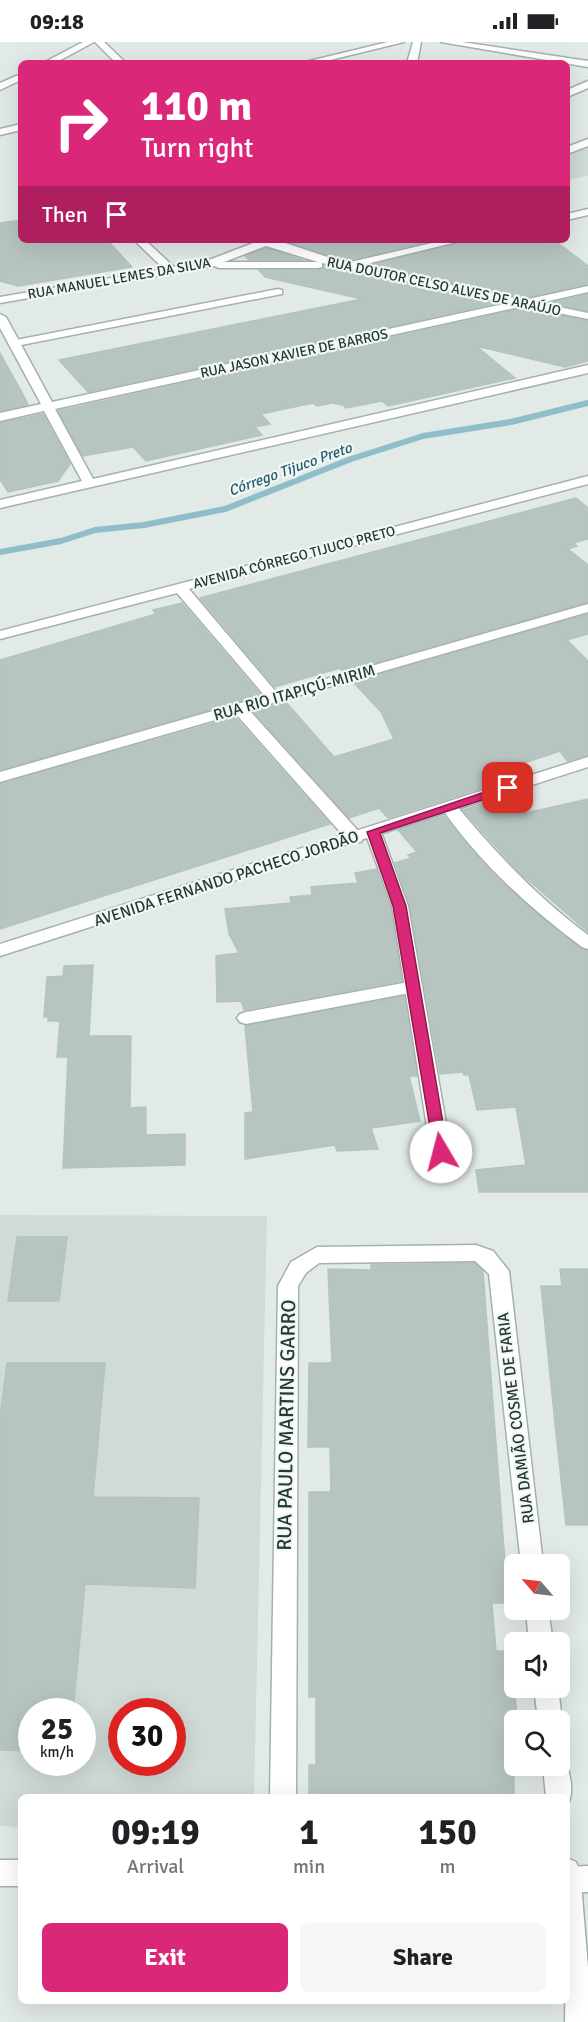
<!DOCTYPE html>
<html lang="en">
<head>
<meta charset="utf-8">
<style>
  body { margin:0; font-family:Signika,sans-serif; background:#f6f6f6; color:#202124; height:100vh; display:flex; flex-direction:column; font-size:22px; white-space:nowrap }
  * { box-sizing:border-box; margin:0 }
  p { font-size:20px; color:#757577 }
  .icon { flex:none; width:33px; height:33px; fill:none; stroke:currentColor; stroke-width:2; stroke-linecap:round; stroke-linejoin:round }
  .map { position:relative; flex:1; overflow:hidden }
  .drawer { position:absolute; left:18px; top:1752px; width:552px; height:210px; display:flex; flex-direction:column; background:#fff; border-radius:9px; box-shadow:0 6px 24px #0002 }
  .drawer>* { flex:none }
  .banner { position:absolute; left:18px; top:18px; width:552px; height:183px; border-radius:9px; box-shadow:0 6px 24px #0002; background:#db2777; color:#fff; overflow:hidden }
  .needle { width:39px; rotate:298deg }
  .fabs { position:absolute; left:504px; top:1512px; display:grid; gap:12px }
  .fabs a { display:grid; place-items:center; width:66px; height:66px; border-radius:9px; background:#fff; box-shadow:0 6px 24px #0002; font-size:30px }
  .speed { position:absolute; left:18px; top:1656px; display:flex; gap:12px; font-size:30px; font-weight:700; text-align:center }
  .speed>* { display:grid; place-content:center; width:78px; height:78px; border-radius:50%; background:#fff; box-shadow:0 6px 24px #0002; line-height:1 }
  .speed small { font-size:15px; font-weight:400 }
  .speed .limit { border:9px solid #d22; background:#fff; color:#111 }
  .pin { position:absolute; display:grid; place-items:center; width:51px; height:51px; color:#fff; margin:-26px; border-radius:12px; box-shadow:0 3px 9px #0006 }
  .me { position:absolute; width:66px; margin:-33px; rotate:352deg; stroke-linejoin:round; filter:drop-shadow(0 0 4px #0008) }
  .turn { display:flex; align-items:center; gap:21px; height:126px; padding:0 24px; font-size:27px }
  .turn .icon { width:78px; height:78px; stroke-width:2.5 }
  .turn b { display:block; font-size:42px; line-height:51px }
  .then { display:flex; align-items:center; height:57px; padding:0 24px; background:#0003; gap:12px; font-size:22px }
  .eta { display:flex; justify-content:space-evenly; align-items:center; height:102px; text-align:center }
  .eta b { font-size:36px; font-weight:700; line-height:42px }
  .button { display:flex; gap:12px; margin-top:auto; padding:12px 24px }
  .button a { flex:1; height:69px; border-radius:9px; background:#db2777; color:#fff; font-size:24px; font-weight:700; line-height:69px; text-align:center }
  .button a+a { background:#f6f6f6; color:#202124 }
  .status { display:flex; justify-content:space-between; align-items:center; height:42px; padding:0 30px; background:#fff; direction:ltr }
  .status svg { height:16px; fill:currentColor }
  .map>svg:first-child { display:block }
  .built { fill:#d0dad6; fill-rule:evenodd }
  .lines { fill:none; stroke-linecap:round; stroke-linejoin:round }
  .stream { stroke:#8fbdca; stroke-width:6 }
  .building { fill:#b7c5c0; stroke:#b5c3be; stroke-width:1.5 }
  .service-casing { stroke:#a5b1ae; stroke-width:3 }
  .minor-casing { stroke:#a5b1ae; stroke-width:3 }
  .tertiary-casing { stroke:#a5b1ae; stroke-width:3 }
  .service { fill:#fff; fill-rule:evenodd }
  .minor { fill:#fff; fill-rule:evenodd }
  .tertiary { fill:#fff; fill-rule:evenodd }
  .route { fill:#db2777; stroke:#8e194d; stroke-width:1.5 }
  .labels { text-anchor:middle; stroke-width:4.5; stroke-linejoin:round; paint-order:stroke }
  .far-street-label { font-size:14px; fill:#233935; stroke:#f2f7f5 }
  .far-water-label { font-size:15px; font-style:italic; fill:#235e6f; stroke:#f2f7f5 }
  .street-label { font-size:16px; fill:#233935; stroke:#f2f7f5 }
  .near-street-label { font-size:20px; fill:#233935; stroke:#f2f7f5 }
</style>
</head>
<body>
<div class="status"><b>09:18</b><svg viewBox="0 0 49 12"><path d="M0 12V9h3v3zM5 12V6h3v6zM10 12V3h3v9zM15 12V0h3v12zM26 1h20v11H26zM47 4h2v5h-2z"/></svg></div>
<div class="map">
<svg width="588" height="1980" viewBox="0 0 588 1980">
  <rect width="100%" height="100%" fill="#e2eae7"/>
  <g class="built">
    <polygon points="588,97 588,134 567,138 567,108"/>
    <path d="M0,1173L267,1174L254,1755H21V1785L0,1784ZM32,1670H82V1720H32ZM122,1670H172V1720H122Z"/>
  </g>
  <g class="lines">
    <polyline class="stream" points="0,510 61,499 95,488 144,483 225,467 351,417 423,394 511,380 588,361"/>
  </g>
  <g class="building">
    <polygon points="21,178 21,198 107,198 132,225 18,244 0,239 0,181"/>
    <polygon points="283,198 435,198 346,219"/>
    <polygon points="467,198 554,198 588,224 588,242 524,256 368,224"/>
    <polygon points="266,206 303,218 249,218 245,214"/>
    <polygon points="324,224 497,261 88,350 59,318 362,257 265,235 259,228 318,228"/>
    <polygon points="588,252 588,269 551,261"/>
    <polygon points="524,266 588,279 588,319 565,325 476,304 515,336 388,364 382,359 346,366 343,363 332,361 317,364 313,361 261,372 270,382 255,385 262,393 146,419 133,405 83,414 58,369"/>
    <polygon points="0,311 25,356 28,363 0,369"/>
    <polygon points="43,372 70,422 58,439 8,450 0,437 0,381"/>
    <polygon points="576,456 588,466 588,497 573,501 577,504 568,507 588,523 588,560 343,630 340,626 275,645 200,556"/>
    <polygon points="182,561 261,653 0,728 0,618 156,572 153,568"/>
    <polygon points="588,572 588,592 567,598 588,619 588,713 567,719 560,709 488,733 496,742 388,776 379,766 349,776 253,669 286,660 334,715 394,697 381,670 353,640"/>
    <polygon points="235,675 330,782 0,887 0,742"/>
    <polygon points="506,754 521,772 588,757 588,890 519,830 463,768"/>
    <polygon points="444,774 504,842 561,892 588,909 588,1150 479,1150 476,1128 526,1123 516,1065 477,1068 469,1033 464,1033 463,1030 440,1032 410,864 395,821 411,816 408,813 417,810 398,788"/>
    <polygon points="376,827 390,865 402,939 244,968 241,959 217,960 216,914 239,911 229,892 225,867 291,861 290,855 312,853 311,845 358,841 355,831"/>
    <polygon points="93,923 89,994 131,994 130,1066 146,1065 146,1093 185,1092 185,1123 63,1126 68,1015 57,1015 60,979 48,979 48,975 44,975 47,935 63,934 64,924"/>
    <polygon points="404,954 417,1034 409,1034 420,1079 371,1086 378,1107 337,1109 335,1103 245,1117 245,1071 253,1070 245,984"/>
    <polygon points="17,1195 67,1195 59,1259 8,1259"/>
    <polygon points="474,1221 483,1229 508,1561 492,1561 496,1609 512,1609 517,1678 514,1678 514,1755 322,1755 322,1751 309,1751 309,1723 316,1723 316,1655 309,1655 309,1450 331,1450 330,1405 308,1405 309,1321 332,1321 328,1227 371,1228 371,1223"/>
    <polygon points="560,1227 588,1227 588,1483 566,1483 556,1391 541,1244 562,1244"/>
    <polygon points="7,1321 105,1321 93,1455 199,1456 195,1546 85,1542 73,1670 32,1670 32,1709 0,1708 0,1376"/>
  </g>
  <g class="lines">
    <g class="service-casing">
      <g id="service">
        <polygon points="588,97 588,104 567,112 567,105"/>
        <polygon points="278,247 282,248 282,252 16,304 10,301 16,298"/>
        <polygon points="414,939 423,945 420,949 246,982 240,980 237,976 240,972 246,970"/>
      </g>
    </g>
    <g class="minor-casing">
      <g id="minor">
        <polygon points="83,0 94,0 55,21 43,21"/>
        <polygon points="95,0 104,0 126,21 116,21"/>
        <polygon points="388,0 404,0 318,21 301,21"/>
        <polygon points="413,0 421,0 417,21 407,21"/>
        <polygon points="441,0 462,0 588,19 588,25"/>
        <polygon points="21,32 21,38 0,48 0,41"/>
        <polygon points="588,39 588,46 567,55 567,48"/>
        <polygon points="21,82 21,88 0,93 0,87"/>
        <polygon points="588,167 588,173 567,178 567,172"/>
        <path d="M134,198H145L174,225L201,221L261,198H276L346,221L445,198H465L358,224L524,258L588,244V250L540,261L588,271V277L524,264L55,367L93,437L588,323V331L0,466V458L82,439L44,369L0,379V371L41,362L0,286V272L6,275L52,360L508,261L322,221V225L318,226H219L214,224L0,261V255L164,227ZM266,204L318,220H224Z"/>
        <polygon points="588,434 588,442 189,547 277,651 588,562 588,570 249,668 361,792 363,796 361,800 349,800 236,672 0,740 0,730 265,654 177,551 0,597 0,589"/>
        <path d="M449,760L455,762C495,810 537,855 588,893V907L582,905C529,866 478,819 441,765Z"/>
        <polygon points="373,785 381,790 408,864 451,1110 448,1115 434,1115 431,1110 392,864 365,790"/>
        <polygon points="476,1203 493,1209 509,1229 543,1522 521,1522 489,1232 475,1219 319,1221 306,1231 298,1244 296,1755 270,1755 278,1244 291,1220 317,1205"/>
        <polygon points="526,1568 548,1568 553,1600 529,1600"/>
        <polygon points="534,1646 558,1646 562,1678 560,1684 560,1678 538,1678"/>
        <path d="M560,1714L564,1716C570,1729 575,1751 567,1764V1755H546L543,1724H560Z"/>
        <polygon points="567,1816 576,1820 580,1829 588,1926 588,1980 565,1980"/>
      </g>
    </g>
    <g class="tertiary-casing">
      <g id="tertiary">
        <polygon points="588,715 588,725 0,914 0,902"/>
        <rect x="0" y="1818" width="21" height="26"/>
        <polygon points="588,1824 588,1850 567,1851 567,1825"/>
      </g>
    </g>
    <use href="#service" class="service"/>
    <use href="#minor" class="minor"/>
    <use href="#tertiary" class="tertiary"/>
  </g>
  <polygon class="route" points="508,742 514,746 513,748 380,791 406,864 448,1110 441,1116 434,1110 393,864 367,790"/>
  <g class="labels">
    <g class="far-street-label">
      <text transform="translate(119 236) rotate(-10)" y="5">RUA MANUEL LEMES DA SILVA</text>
      <text transform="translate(444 244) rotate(12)" y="5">RUA DOUTOR CELSO ALVES DE ARAÚJO</text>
      <text transform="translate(294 311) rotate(-12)" y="5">RUA JASON XAVIER DE BARROS</text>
      <text transform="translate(294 515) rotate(-15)" y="5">AVENIDA CÓRREGO TIJUCO PRETO</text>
    </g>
    <g class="far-water-label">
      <text transform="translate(290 427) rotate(-20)" y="5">Córrego Tijuco Preto</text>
    </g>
    <g class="street-label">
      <text transform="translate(294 650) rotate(-16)" y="6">RUA RIO ITAPIÇÚ-MIRIM</text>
      <text transform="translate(226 836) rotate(-18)" y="6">AVENIDA FERNANDO PACHECO JORDÃO</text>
      <text transform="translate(515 1376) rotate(-97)" y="6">RUA DAMIÃO COSME DE FARIA</text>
    </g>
    <g class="near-street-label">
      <text transform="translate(286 1383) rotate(-89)" y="7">RUA PAULO MARTINS GARRO</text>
    </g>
  </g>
</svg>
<div class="fabs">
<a><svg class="needle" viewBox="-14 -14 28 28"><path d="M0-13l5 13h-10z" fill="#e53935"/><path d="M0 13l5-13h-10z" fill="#757577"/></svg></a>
<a><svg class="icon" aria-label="sound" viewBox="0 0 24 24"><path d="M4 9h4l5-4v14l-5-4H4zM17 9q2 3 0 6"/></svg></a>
<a><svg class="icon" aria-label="search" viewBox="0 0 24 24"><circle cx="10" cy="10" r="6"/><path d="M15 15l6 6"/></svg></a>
</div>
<div class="speed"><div>25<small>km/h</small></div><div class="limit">30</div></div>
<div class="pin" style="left:508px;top:746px;background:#d93025"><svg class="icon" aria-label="arrive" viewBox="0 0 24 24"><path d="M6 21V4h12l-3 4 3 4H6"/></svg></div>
<svg class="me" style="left:441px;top:1110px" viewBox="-20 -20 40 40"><circle r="19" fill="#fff"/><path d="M0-13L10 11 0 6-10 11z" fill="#db2777"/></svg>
<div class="banner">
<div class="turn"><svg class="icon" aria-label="right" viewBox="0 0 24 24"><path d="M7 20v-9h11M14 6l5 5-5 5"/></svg><div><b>110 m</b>Turn right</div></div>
<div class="then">Then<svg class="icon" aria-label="arrive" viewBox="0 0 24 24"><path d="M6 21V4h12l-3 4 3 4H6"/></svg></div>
</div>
<section class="drawer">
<div class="eta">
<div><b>09:19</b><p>Arrival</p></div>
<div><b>1</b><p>min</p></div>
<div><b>150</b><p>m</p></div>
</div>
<div class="button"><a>Exit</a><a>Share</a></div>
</section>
</div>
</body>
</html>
